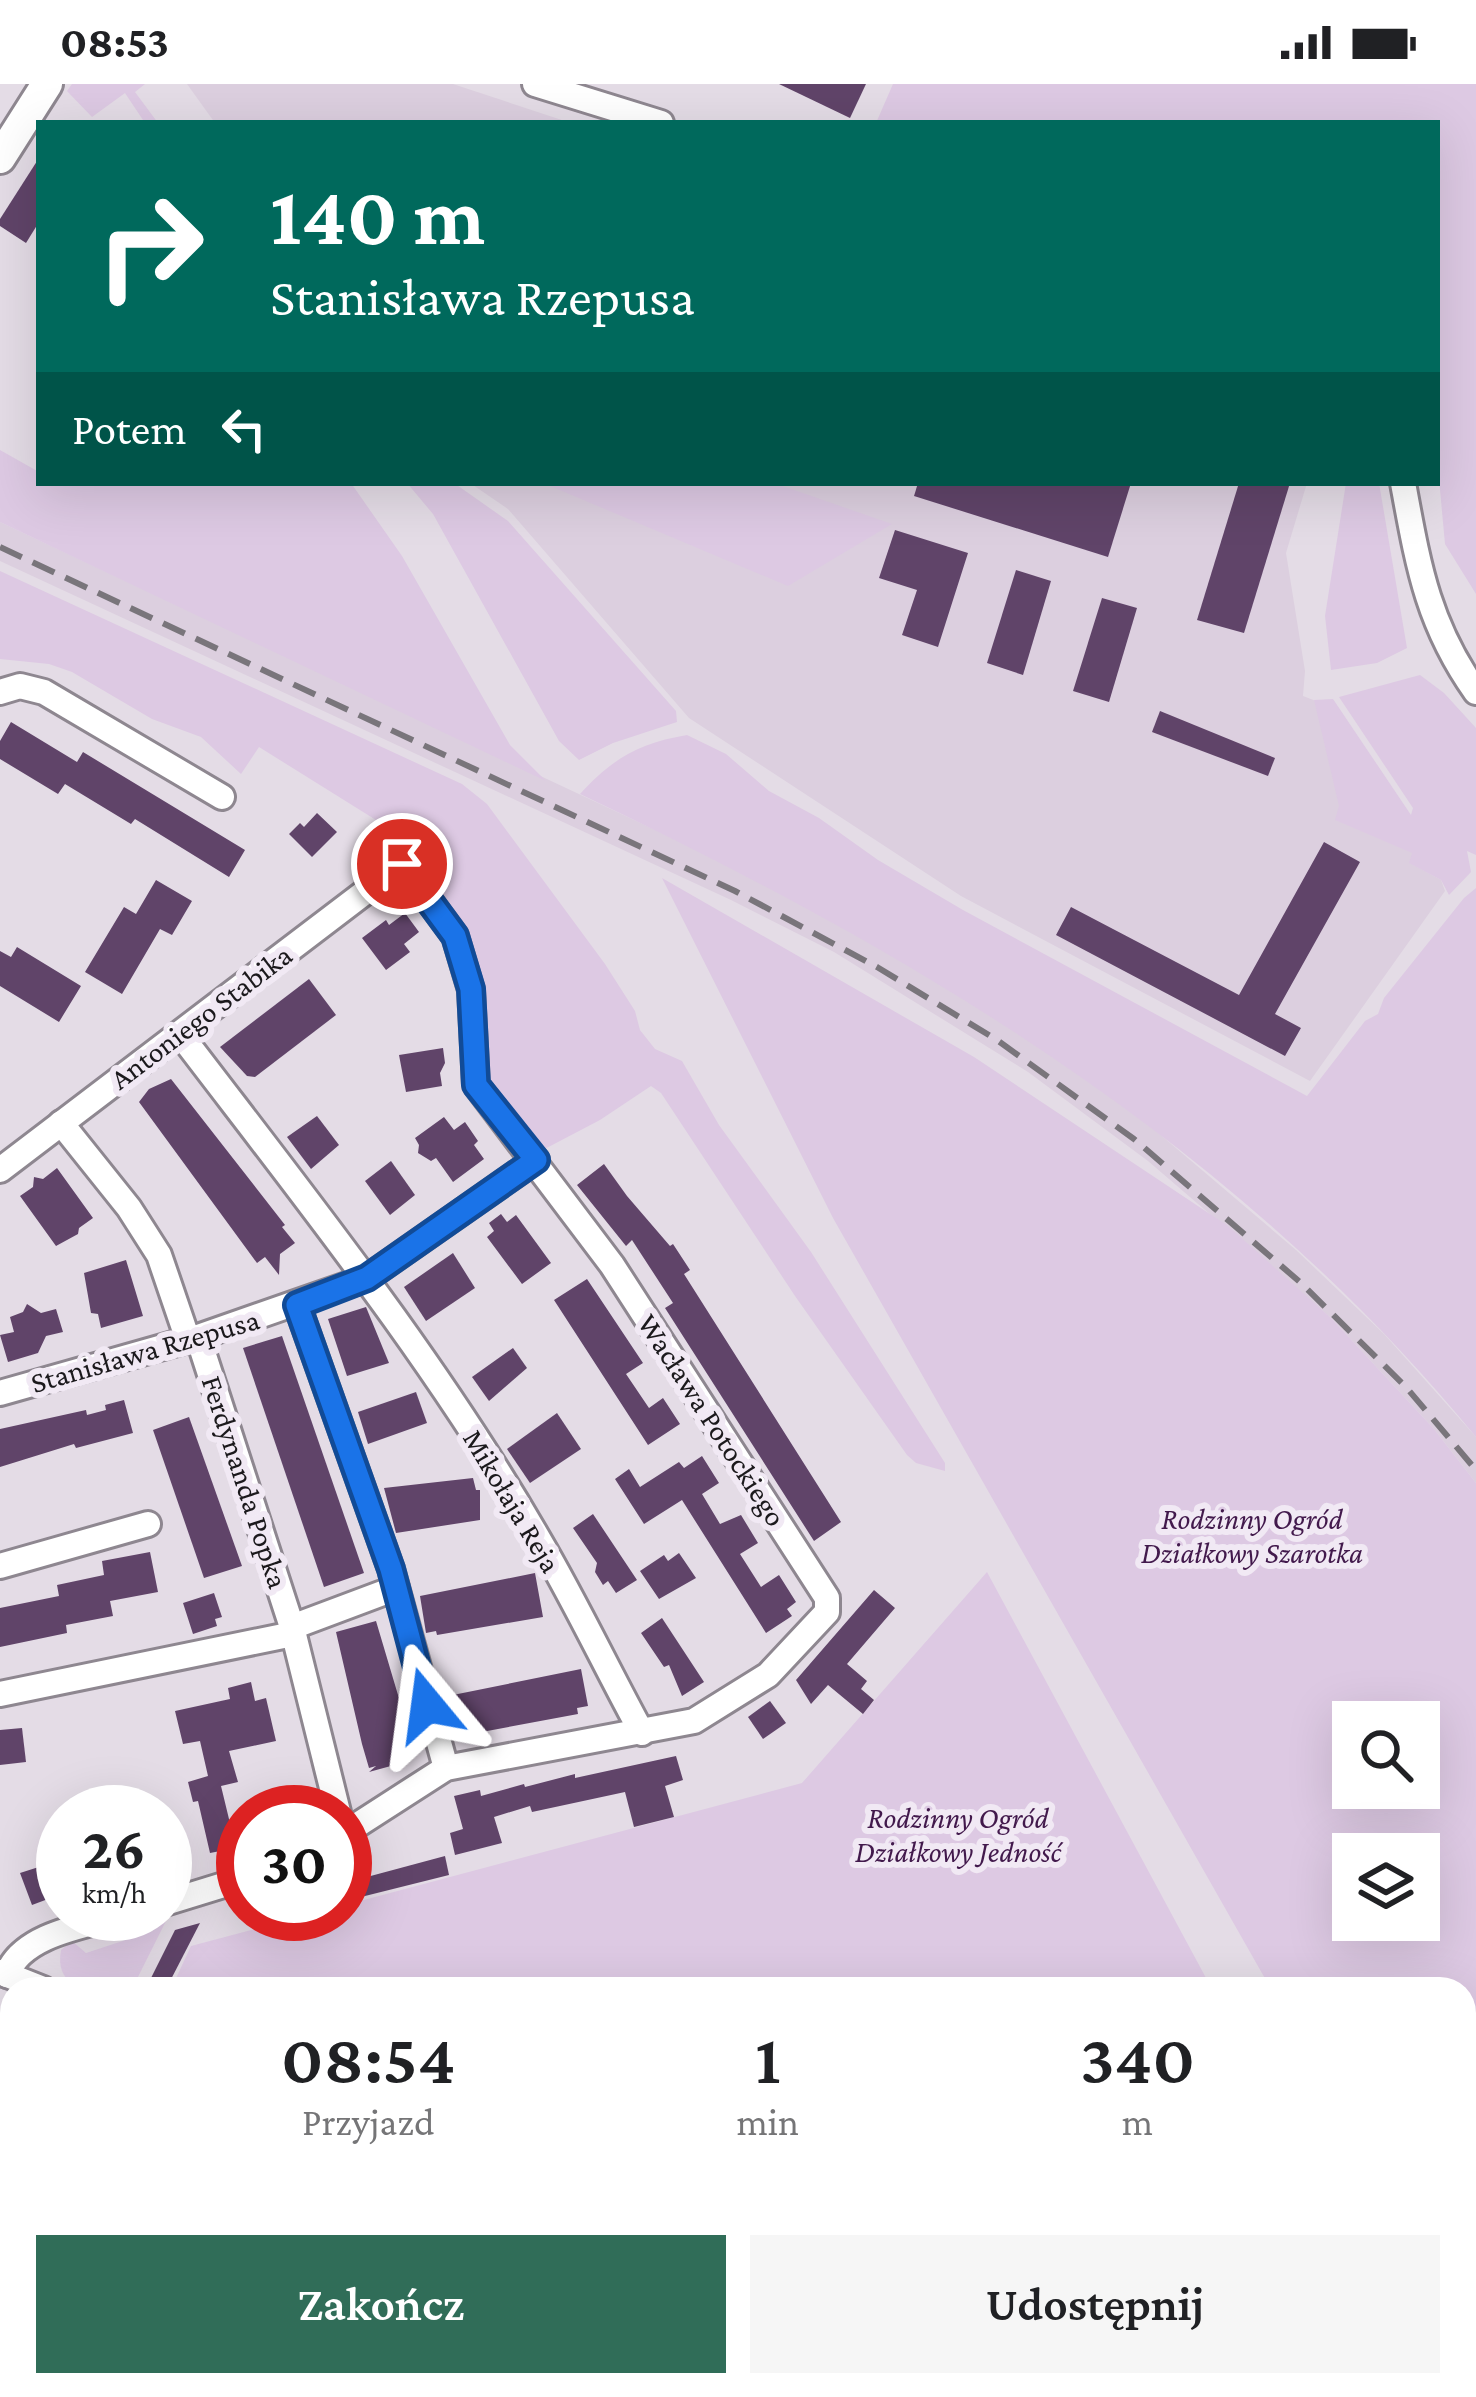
<!DOCTYPE html>
<html lang="pl">
<head>
<meta charset="utf-8">
<style>
  body { margin:0; font-family:"Crimson Pro",serif; background:#f6f6f6; color:#202124; height:100vh; display:flex; flex-direction:column; font-size:45px; white-space:nowrap }
  * { box-sizing:border-box; margin:0 }
  p { font-size:39px; color:#757577 }
  .icon { flex:none; width:66px; height:66px; fill:none; stroke:currentColor; stroke-width:2; stroke-linecap:round; stroke-linejoin:round }
  .map { position:relative; flex:1; overflow:hidden }
  .panel { position:absolute; left:0px; top:1893px; width:1476px; height:420px; display:flex; flex-direction:column; background:#fff; border-radius:36px 36px 0 0; box-shadow:0 12px 48px #0002 }
  .panel>* { flex:none }
  .top-card { position:absolute; left:36px; top:36px; width:1404px; height:366px; border-radius:0px; box-shadow:0 12px 48px #0002; background:#00695c; color:#fff; overflow:hidden }
  .controls { position:absolute; left:1332px; top:1617px; display:grid; gap:24px }
  .controls a { display:grid; place-items:center; width:108px; height:108px; border-radius:0px; background:#fff; box-shadow:0 12px 48px #0002; font-size:60px }
  .speed { position:absolute; left:36px; top:1701px; display:flex; gap:24px; font-size:60px; font-weight:700; text-align:center }
  .speed>* { display:grid; place-content:center; width:156px; height:156px; border-radius:50%; background:#fff; box-shadow:0 12px 48px #0002; line-height:1 }
  .speed small { font-size:30px; font-weight:400 }
  .speed .limit { border:18px solid #d22; background:#fff; color:#111 }
  .pin { position:absolute; display:grid; place-items:center; width:102px; height:102px; color:#fff; margin:-51px; border:6px solid #fff; border-radius:50%; box-shadow:0 3px 12px #0007 }
  .me { position:absolute; width:132px; margin:-66px; rotate:344deg; stroke-linejoin:round; filter:drop-shadow(0 0 9px #0008) }
  .turn { display:flex; align-items:center; gap:42px; height:252px; padding:0 36px; font-size:54px }
  .turn .icon { width:156px; height:156px; stroke-width:2.5 }
  .turn b { display:block; font-size:84px; line-height:102px }
  .then { display:flex; align-items:center; height:114px; padding:0 36px; background:#0003; gap:24px; font-size:45px }
  .eta { display:flex; justify-content:space-evenly; align-items:center; height:204px; text-align:center }
  .eta b { font-size:72px; font-weight:600; line-height:84px }
  .primary-button { display:flex; gap:24px; margin-top:auto; padding:24px 36px }
  .primary-button a { flex:1; height:138px; border-radius:0px; background:#306d58; color:#fff; font-size:48px; font-weight:600; line-height:138px; text-align:center }
  .primary-button a+a { background:#f6f6f6; color:#202124 }
  .status { display:flex; justify-content:space-between; align-items:center; height:84px; padding:0 60px; background:#fff; direction:ltr }
  .status svg { height:33px; fill:currentColor }
  .map>svg:first-child { display:block }
  .built { fill:#dccfdf }
  .green { fill:#ddc9e3; fill-rule:evenodd }
  .building { fill:#604469 }
  .lines { fill:none; stroke-linecap:round; stroke-linejoin:round }
  .minor-casing { stroke:#8e8790; stroke-width:30 }
  .tertiary-casing { stroke:#8e8790; stroke-width:36 }
  .minor { stroke:#fff; stroke-width:24 }
  .tertiary { stroke:#fff; stroke-width:30 }
  .rail { stroke:#79757b; stroke-width:6; stroke-dasharray:24 12; stroke-linecap:butt }
  .route-casing { stroke:#114b97; stroke-width:30 }
  .route { stroke:#1a73e8; stroke-width:21 }
  .labels { text-anchor:middle; stroke-width:12; stroke-linejoin:round; paint-order:stroke }
  .street-label { font-size:30px; fill:#1b191c; stroke:#f1e9f4 }
  .park-label { font-size:30px; font-style:italic; fill:#42194c; stroke:#f1e9f4 }
</style>
</head>
<body>
<div class="status"><b>08:53</b><svg viewBox="0 0 49 12"><path d="M0 12V9h3v3zM5 12V6h3v6zM10 12V3h3v9zM15 12V0h3v12zM26 1h20v11H26zM47 4h2v5h-2z"/></svg></div>
<div class="map">
<svg width="1476" height="2313" viewBox="0 0 1476 2313">
  <rect width="100%" height="100%" fill="#e4dce6"/>
  <g class="built">
    <polygon points="187,0 453,0 571,39 215,39"/>
    <polygon points="470,399 1307,399 1286,469 1305,587 1303,612 1316,617 1413,769 1410,779 1441,796 1445,807 1310,997 961,812 689,634 508,425"/>
    <polygon points="0,438 715,774 882,863 981,924 1130,1025 1296,1166 1384,1250 1476,1353 1476,1399 1434,1345 1331,1234 1148,1077 1028,988 834,868 731,816 0,477"/>
  </g>
  <g class="green">
    <polygon points="72,0 145,0 135,8 158,39 145,39 125,9 92,33 67,7"/>
    <polygon points="893,0 1476,0 1476,510 1445,460 1437,373 1437,39 876,39"/>
    <polygon points="0,366 39,388 39,399 63,402 351,399 402,472 510,661 546,697 0,438"/>
    <polygon points="407,399 454,399 508,437 676,627 677,638 613,659 579,676 559,657 433,430"/>
    <polygon points="543,399 774,399 892,440 788,502"/>
    <polygon points="1346,399 1379,399 1407,564 1377,579 1331,586 1325,532"/>
    <polygon points="0,487 462,700 487,720 605,880 635,927 640,946 655,965 682,977 719,1041 811,1168 945,1379 945,1387 916,1379 907,1371 795,1212 661,1009 651,1002 600,1036 537,1069 488,995 481,931 403,758 392,746 259,663 241,690 201,653 152,635 72,588 49,580 0,575"/>
    <polygon points="1420,591 1444,609 1476,644 1476,771 1467,767 1471,788 1449,811 1441,796 1409,779 1412,769 1335,736 1339,722 1314,616 1333,615 1411,731 1413,724 1339,613"/>
    <path d="M687,651L726,670L769,707L819,734L878,776L963,826L1307,1012L1365,937L1378,930L1384,914L1464,814L1476,804V1353C1236,1060 917,870 580,710C612,675 639,659 687,651Z"/>
    <path d="M662,794L974,973L1228,1142L1331,1234L1434,1345L1476,1399V2269L1464,2248V1905H1271L833,1134ZM1353,1638H1419V1704H1353ZM1353,1770H1419V1836H1353Z"/>
    <polygon points="987,1488 1212,1905 171,1905 191,1862 312,1830 345,1830 345,1821 802,1699"/>
    <path d="M167,1835L132,1905C101,1905 53,1912 61,1866L72,1857L86,1869L153,1847L151,1840Z"/>
    <polygon points="81,2301 314,2301 305,2313 121,2313"/>
    <polygon points="849,2301 1267,2301 1259,2313 869,2313"/>
  </g>
  <g class="building">
    <polygon points="779,0 866,0 850,34"/>
    <polygon points="39,74 39,138 26,159 0,142 0,135"/>
    <polygon points="918,399 1131,399 1108,473 914,412"/>
    <polygon points="1239,399 1290,399 1244,549 1197,536"/>
    <polygon points="895,446 968,469 938,563 902,551 917,506 879,494"/>
    <polygon points="1016,486 1051,497 1023,591 987,579"/>
    <polygon points="1102,514 1137,524 1109,618 1073,607"/>
    <polygon points="1160,627 1275,674 1268,692 1152,648"/>
    <polygon points="11,638 77,678 83,668 245,766 229,793 135,735 131,740 65,700 58,710 0,675 0,657"/>
    <polygon points="317,729 337,748 312,773 289,750 300,739 304,743"/>
    <polygon points="1324,758 1360,778 1275,930 1301,944 1285,972 1056,851 1071,823 1239,911"/>
    <polygon points="156,796 192,817 172,851 160,845 122,910 85,888 124,823 136,830"/>
    <polygon points="405,829 419,848 404,860 410,868 386,886 362,854 386,836 389,841"/>
    <polygon points="17,863 81,902 59,938 0,902 0,867 11,873"/>
    <polygon points="309,895 336,931 255,993 247,992 220,963"/>
    <polygon points="443,964 445,979 440,989 442,1002 406,1008 399,971"/>
    <polygon points="171,995 285,1141 282,1143 295,1159 280,1170 279,1191 265,1173 257,1179 139,1018 149,1005"/>
    <polygon points="317,1032 339,1061 311,1085 287,1053"/>
    <polygon points="444,1033 454,1046 465,1038 478,1057 474,1061 484,1075 453,1098 436,1074 431,1077 418,1069 419,1061 415,1054"/>
    <polygon points="391,1077 415,1111 390,1131 365,1097"/>
    <polygon points="604,1080 627,1112 670,1162 673,1160 690,1186 684,1190 841,1438 814,1457 665,1224 673,1219 632,1156 626,1162 577,1101"/>
    <polygon points="57,1084 93,1134 79,1144 78,1150 56,1162 20,1112 33,1103 34,1093 43,1095"/>
    <polygon points="501,1130 507,1138 516,1131 551,1179 522,1200 487,1153 494,1147 489,1139"/>
    <polygon points="453,1169 475,1204 426,1237 404,1203"/>
    <polygon points="126,1176 143,1232 101,1244 98,1230 91,1229 84,1189"/>
    <polygon points="587,1195 643,1279 626,1290 649,1324 663,1314 680,1340 648,1361 554,1216"/>
    <polygon points="27,1220 41,1229 56,1225 63,1248 46,1252 38,1269 8,1278 0,1251 14,1248 10,1233 23,1228"/>
    <polygon points="366,1223 389,1279 347,1292 328,1235"/>
    <polygon points="282,1252 364,1489 324,1503 243,1264"/>
    <polygon points="513,1264 527,1284 489,1317 472,1293"/>
    <polygon points="416,1308 427,1339 368,1360 358,1328"/>
    <polygon points="124,1316 133,1349 76,1364 74,1360 0,1383 0,1345 86,1326 87,1331 106,1326 105,1321"/>
    <polygon points="557,1329 581,1365 530,1399 507,1365"/>
    <polygon points="189,1333 242,1482 204,1494 153,1346"/>
    <polygon points="702,1372 719,1399 702,1410 720,1440 741,1431 758,1459 740,1470 761,1503 779,1491 796,1518 787,1525 792,1532 766,1549 682,1416 644,1440 615,1395 629,1385 640,1403 679,1378 684,1384"/>
    <polygon points="473,1394 476,1406 480,1406 480,1436 396,1449 384,1404"/>
    <polygon points="593,1430 637,1496 616,1509 608,1497 603,1501 595,1488 597,1479 573,1444"/>
    <polygon points="150,1468 158,1508 110,1517 113,1532 66,1541 67,1549 0,1563 0,1524 59,1512 57,1501 104,1491 102,1477"/>
    <polygon points="679,1469 696,1494 659,1515 640,1487 664,1471 668,1477"/>
    <polygon points="535,1489 543,1533 437,1551 436,1547 426,1549 420,1512"/>
    <polygon points="874,1506 895,1524 847,1580 867,1597 861,1605 874,1616 863,1630 828,1601 811,1620 796,1596"/>
    <polygon points="214,1509 222,1533 215,1535 217,1542 193,1550 183,1519"/>
    <polygon points="662,1534 704,1598 682,1612 669,1581 664,1583 641,1549"/>
    <polygon points="376,1537 409,1648 402,1650 409,1677 369,1688 376,1682 369,1684 362,1660 336,1548"/>
    <polygon points="581,1585 588,1622 577,1624 578,1630 455,1653 443,1613"/>
    <polygon points="251,1598 255,1617 266,1614 276,1657 229,1667 238,1698 221,1702 236,1764 210,1769 198,1717 193,1718 188,1698 208,1692 200,1657 183,1660 175,1627 230,1615 228,1604"/>
    <polygon points="770,1617 786,1639 763,1655 748,1633"/>
    <polygon points="22,1644 26,1678 0,1681 0,1646"/>
    <polygon points="676,1672 683,1696 665,1702 674,1733 634,1743 625,1708 532,1728 530,1722 494,1733 502,1759 455,1771 450,1749 463,1745 454,1712 480,1706 481,1712 524,1700 525,1703 575,1690 575,1694"/>
    <polygon points="141,1708 146,1724 87,1728 86,1722"/>
    <polygon points="445,1772 449,1791 353,1815 352,1797"/>
    <polygon points="45,1781 56,1812 32,1821 20,1789"/>
    <polygon points="200,1839 166,1905 149,1898 175,1846"/>
  </g>
  <g class="lines">
    <g class="minor-casing">
      <g id="minor">
        <polyline points="535,0 661,39"/>
        <path d="M1403,399C1418,480 1427,539 1476,608"/>
        <polyline points="0,608 20,602 44,608 222,713"/>
        <path d="M180,950C305,1114 436,1277 539,1456C576,1519 607,1585 642,1649"/>
        <polyline points="61,1039 129,1124 159,1171 188,1256"/>
        <polyline points="0,1086 402,780 455,852 471,906 476,1001 612,1181 827,1514 827,1528 768,1591 694,1637 446,1684 345,1749"/>
        <polyline points="297,1221 391,1485 446,1684"/>
        <polyline points="198,1253 292,1543 338,1728"/>
        <polyline points="0,1309 198,1253 367,1194 536,1076"/>
        <polyline points="0,1482 148,1440"/>
        <polyline points="292,1543 396,1504"/>
        <polyline points="0,1610 293,1550"/>
        <polyline points="165,1819 243,1795"/>
        <polyline points="0,1888 43,1905"/>
        <path d="M7,1891C21,1849 90,1841 127,1830"/>
        <polyline points="0,2291 12,2295"/>
        <polyline points="31,2301 70,2313"/>
        <polyline points="815,2301 835,2313"/>
        <polyline points="364,2313 372,2301"/>
      </g>
    </g>
    <g class="tertiary-casing">
      <polyline id="tertiary" points="0,74 47,0"/>
    </g>
    <use href="#minor" class="minor"/>
    <use href="#tertiary" class="tertiary"/>
    <polyline class="rail" points="0,463 735,807 877,883 997,956 1134,1055 1301,1199 1406,1303 1476,1386"/>
  </g>
  <g class="lines">
    <g class="route-casing">
      <polyline id="route" points="402,780 455,852 471,905 476,1001 536,1076 367,1194 297,1221 391,1485 427,1621"/>
    </g>
    <use href="#route" class="route"/>
  </g>
  <g class="labels">
    <g class="street-label">
      <text transform="translate(201 933) rotate(-37)" y="10">Antoniego Stabika</text>
      <text transform="translate(145 1267) rotate(-16)" y="10">Stanisława Rzepusa</text>
      <text transform="translate(712 1336) rotate(57)" y="10">Wacława Potockiego</text>
      <text transform="translate(245 1398) rotate(72)" y="10">Ferdynanda Popka</text>
      <text transform="translate(512 1417) rotate(59)" y="10">Mikołaja Reja</text>
    </g>
    <g class="park-label">
      <text x="1252" y="1445">Rodzinny Ogród<tspan x="1252" dy="34">Działkowy Szarotka</tspan></text>
      <text x="958" y="1744">Rodzinny Ogród<tspan x="958" dy="34">Działkowy Jedność</tspan></text>
    </g>
  </g>
</svg>
<div class="controls">
<a><svg class="icon" aria-label="search" viewBox="0 0 24 24"><circle cx="10" cy="10" r="6"/><path d="M15 15l6 6"/></svg></a>
<a><svg class="icon" aria-label="layers" viewBox="0 0 24 24"><path d="M12 4l9 5-9 5-9-5zM3 14l9 5 9-5"/></svg></a>
</div>
<div class="speed"><div>26<small>km/h</small></div><div class="limit">30</div></div>
<div class="pin" style="left:402px;top:780px;background:#d93025"><svg class="icon" aria-label="arrive" viewBox="0 0 24 24"><path d="M6 21V4h12l-3 4 3 4H6"/></svg></div>
<svg class="me" style="left:427px;top:1621px" viewBox="-20 -20 40 40"><path d="M0-17L14 15 0 8-14 15z" fill="#1a73e8" stroke="#fff" stroke-width="4"/></svg>
<div class="top-card">
<div class="turn"><svg class="icon" aria-label="right" viewBox="0 0 24 24"><path d="M7 20v-9h11M14 6l5 5-5 5"/></svg><div><b>140 m</b>Stanisława Rzepusa</div></div>
<div class="then">Potem<svg class="icon" aria-label="left" viewBox="0 0 24 24"><path d="M17 20v-9H6M10 6l-5 5 5 5"/></svg></div>
</div>
<section class="panel">
<div class="eta">
<div><b>08:54</b><p>Przyjazd</p></div>
<div><b>1</b><p>min</p></div>
<div><b>340</b><p>m</p></div>
</div>
<div class="primary-button"><a>Zakończ</a><a>Udostępnij</a></div>
</section>
</div>
</body>
</html>
